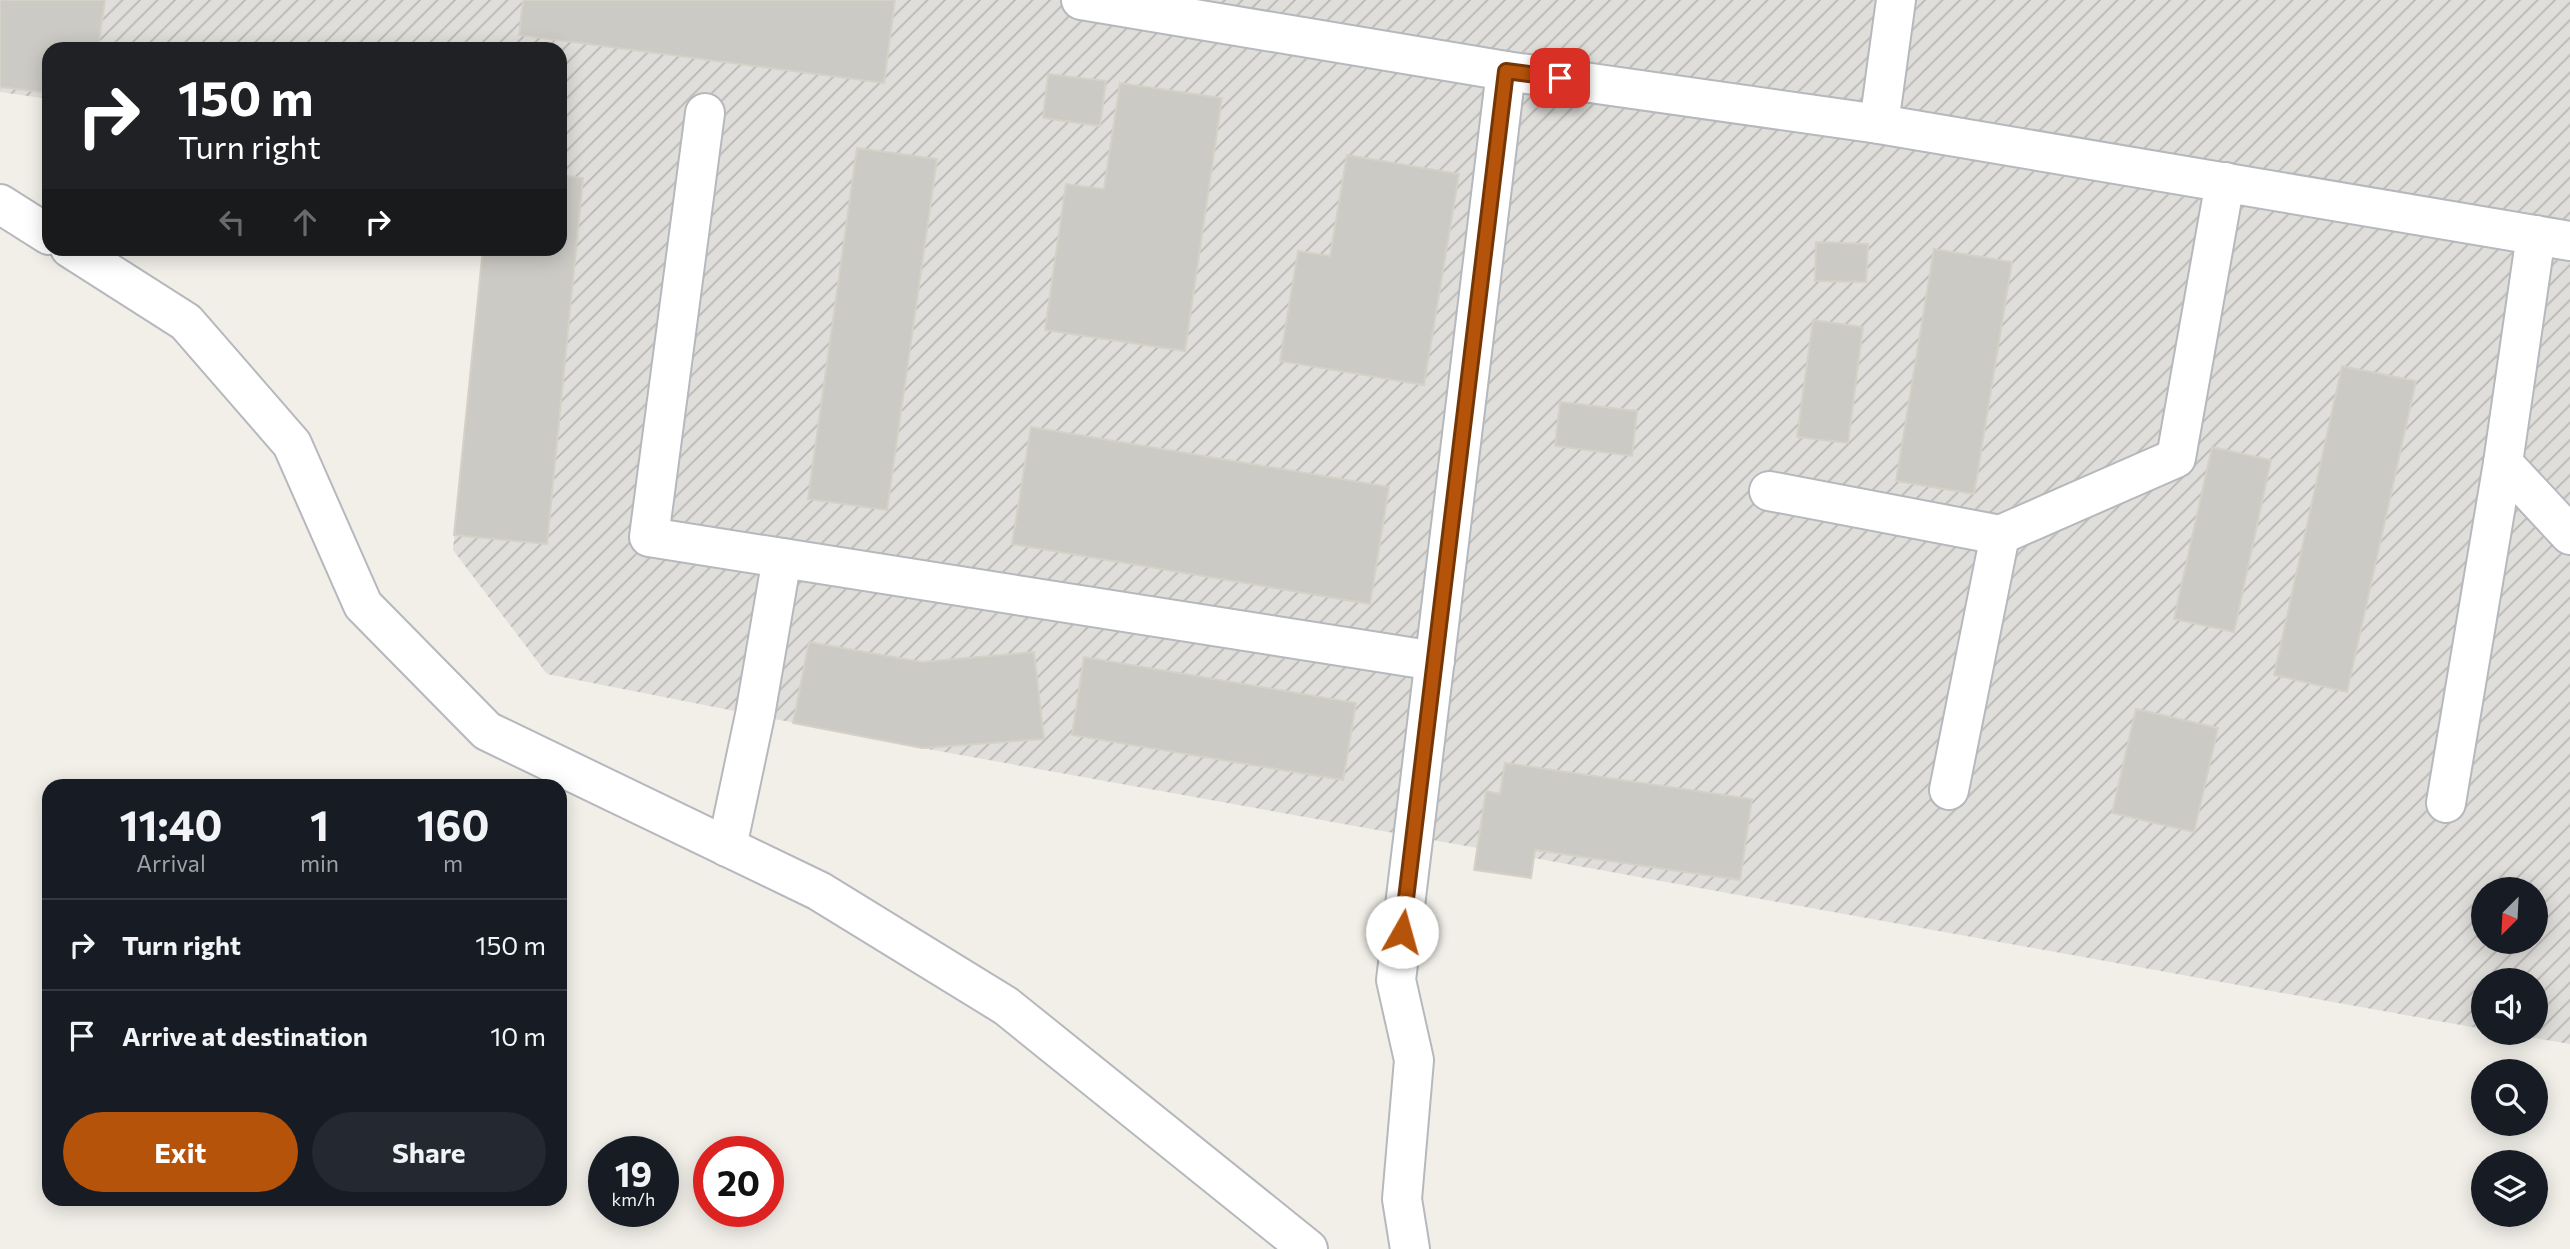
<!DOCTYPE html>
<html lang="en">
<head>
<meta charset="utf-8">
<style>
  body { margin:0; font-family:Commissioner,sans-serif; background:#242831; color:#f1f3f6; height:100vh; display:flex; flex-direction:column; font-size:26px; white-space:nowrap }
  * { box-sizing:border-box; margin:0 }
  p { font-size:23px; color:#9ea1a6 }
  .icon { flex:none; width:38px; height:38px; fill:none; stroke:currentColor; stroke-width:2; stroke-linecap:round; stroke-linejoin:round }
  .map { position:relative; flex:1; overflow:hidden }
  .sheet { position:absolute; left:42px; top:779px; width:525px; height:427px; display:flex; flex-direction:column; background:#171b24; border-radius:21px; box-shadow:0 4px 18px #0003 }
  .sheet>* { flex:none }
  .banner { position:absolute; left:42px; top:42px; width:525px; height:214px; border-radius:21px; box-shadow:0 4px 18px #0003; background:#202124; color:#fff; overflow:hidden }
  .needle { width:46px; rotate:204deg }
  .controls { position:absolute; left:2471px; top:877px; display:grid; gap:14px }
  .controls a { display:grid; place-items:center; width:77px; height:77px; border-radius:50%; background:#171b24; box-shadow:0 4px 18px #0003; font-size:35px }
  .speed { position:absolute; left:588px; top:1136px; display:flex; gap:14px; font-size:35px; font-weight:700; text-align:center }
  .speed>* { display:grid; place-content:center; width:91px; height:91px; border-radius:50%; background:#171b24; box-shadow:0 4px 18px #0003; line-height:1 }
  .speed small { font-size:18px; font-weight:400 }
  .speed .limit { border:10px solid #d22; background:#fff; color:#111 }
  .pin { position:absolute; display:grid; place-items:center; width:60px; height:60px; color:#fff; margin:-30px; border-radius:14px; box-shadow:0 4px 10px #0006 }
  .me { position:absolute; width:77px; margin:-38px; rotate:7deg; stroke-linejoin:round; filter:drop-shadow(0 0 5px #0008) }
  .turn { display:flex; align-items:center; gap:24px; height:147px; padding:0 21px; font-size:32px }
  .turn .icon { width:91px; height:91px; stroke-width:2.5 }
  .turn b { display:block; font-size:49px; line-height:60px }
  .lanes { display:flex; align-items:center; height:66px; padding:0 21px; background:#0003; justify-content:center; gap:35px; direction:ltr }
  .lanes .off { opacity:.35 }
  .eta { display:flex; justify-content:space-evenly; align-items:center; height:119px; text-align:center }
  .eta b { font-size:42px; font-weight:700; line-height:49px }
  .button { display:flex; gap:14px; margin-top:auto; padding:14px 21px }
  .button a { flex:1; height:80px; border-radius:42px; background:#b45309; color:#fff; font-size:28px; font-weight:700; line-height:80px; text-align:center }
  .button a+a { background:#242831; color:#f1f3f6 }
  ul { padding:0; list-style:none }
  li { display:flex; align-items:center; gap:21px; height:91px; padding:0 21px; border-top:2px solid #363941 }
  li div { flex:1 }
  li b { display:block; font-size:26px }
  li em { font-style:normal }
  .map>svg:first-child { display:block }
  .industrial { fill:url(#industrial-furrows); fill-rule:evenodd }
  .building { fill:#cccac5; stroke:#d6d1c6; stroke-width:2 }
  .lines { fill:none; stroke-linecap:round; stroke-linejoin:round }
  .minor-casing { stroke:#b5b8bc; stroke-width:42 }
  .minor { stroke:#fff; stroke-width:38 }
  .route-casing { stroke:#753606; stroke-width:18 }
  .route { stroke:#b45309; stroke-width:12 }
</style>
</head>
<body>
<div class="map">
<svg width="2570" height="1249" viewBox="0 0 2570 1249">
  <defs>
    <pattern id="industrial-furrows" width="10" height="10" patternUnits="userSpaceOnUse" patternTransform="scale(1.75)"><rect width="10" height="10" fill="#e0deda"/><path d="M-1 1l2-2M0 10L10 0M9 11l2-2" fill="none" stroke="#b9b8b5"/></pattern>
  </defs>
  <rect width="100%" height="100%" fill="#f1efe8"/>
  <path class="industrial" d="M0,0H2570V1044L2505,1033L2536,1032V980H2483V1029L922,748L547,674L453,550L483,249L560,248V49H49V99L0,92ZM2483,889H2536V942H2483Z"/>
  <g class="building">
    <polygon points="0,0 105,0 98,49 49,49 49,93 0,87"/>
    <polygon points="523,0 895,0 884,83 519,35"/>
    <polygon points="1048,74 1106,81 1100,126 1043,118"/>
    <polygon points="1120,83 1222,98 1185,351 1045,330 1066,184 1104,189"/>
    <polygon points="857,148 937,159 887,510 808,499"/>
    <polygon points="1347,155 1459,174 1424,385 1280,361 1298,251 1330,256"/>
    <polygon points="560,175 583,178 547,544 454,535 483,248 560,248"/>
    <polygon points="1816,242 1868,244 1866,282 1815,281"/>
    <polygon points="1934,249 2012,262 1974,494 1896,481"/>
    <polygon points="1813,320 1863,327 1848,443 1797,437"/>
    <polygon points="2342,366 2416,381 2347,692 2274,675"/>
    <polygon points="1560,402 1637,411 1632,456 1555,446"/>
    <polygon points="1031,427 1389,487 1370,604 1012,544"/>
    <polygon points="2212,447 2271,460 2234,632 2174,619"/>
    <polygon points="809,642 922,662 1034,652 1044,739 922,748 793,723"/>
    <polygon points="1084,657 1356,703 1343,780 1072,735"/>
    <polygon points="2136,709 2218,728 2194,832 2112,813"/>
    <polygon points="1505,763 1752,799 1740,880 1535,850 1531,878 1474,870 1486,791 1500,794"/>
  </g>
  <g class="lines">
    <g class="minor-casing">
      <g id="minor">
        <polyline points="1081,0 1506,71 1396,980 1414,1060 1402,1199 1410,1249"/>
        <polyline points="1506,71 1879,124 2570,241"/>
        <polyline points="705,113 649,537 1435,661"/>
        <polyline points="1879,124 1896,0"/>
        <polyline points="0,204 49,235"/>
        <polyline points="2536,235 2503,463 2570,535"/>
        <polyline points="70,248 186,322 292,444 363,605 487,731 819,891 1006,1006 1308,1249"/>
        <polyline points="1769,491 2000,535 2176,458 2225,182"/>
        <polyline points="1949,790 2000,535"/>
        <polyline points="2446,803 2503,463"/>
        <polyline points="727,847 755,715 782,558"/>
      </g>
    </g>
    <use href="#minor" class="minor"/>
  </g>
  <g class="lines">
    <g class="route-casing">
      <polyline id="route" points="1402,932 1506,71 1560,78"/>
    </g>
    <use href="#route" class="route"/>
  </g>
</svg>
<div class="controls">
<a><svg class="needle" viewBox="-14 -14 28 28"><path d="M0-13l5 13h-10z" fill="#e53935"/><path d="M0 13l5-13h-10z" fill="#9ea1a6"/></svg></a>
<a><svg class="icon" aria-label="sound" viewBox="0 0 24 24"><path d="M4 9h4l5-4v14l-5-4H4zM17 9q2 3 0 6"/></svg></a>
<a><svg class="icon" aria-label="search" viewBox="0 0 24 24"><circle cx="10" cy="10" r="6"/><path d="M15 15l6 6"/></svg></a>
<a><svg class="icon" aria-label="layers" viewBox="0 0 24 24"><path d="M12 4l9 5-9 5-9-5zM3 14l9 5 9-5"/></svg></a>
</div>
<div class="speed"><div>19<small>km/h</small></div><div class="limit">20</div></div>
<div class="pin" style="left:1560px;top:78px;background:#d93025"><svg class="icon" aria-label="arrive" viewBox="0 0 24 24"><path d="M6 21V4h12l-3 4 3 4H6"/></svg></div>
<svg class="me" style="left:1402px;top:932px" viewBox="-20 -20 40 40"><circle r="19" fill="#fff"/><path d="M0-13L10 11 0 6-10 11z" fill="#b45309"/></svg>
<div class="banner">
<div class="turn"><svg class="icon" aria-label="right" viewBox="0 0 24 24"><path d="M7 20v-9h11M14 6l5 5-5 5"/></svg><div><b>150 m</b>Turn right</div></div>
<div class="lanes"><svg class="icon off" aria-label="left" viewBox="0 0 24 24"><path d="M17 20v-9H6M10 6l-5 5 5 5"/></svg><svg class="icon off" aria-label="ahead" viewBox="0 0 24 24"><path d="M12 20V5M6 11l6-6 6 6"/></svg><svg class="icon" aria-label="right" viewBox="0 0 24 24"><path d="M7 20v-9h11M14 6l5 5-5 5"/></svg></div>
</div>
<section class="sheet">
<div class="eta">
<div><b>11:40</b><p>Arrival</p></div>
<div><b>1</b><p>min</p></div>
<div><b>160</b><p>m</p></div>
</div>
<ul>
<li><svg class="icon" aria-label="right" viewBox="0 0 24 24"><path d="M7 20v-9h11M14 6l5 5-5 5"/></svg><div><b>Turn right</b></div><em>150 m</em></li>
<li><svg class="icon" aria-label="arrive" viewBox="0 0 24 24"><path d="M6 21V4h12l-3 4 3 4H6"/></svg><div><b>Arrive at destination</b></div><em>10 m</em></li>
</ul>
<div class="button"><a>Exit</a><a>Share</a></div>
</section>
</div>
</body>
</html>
